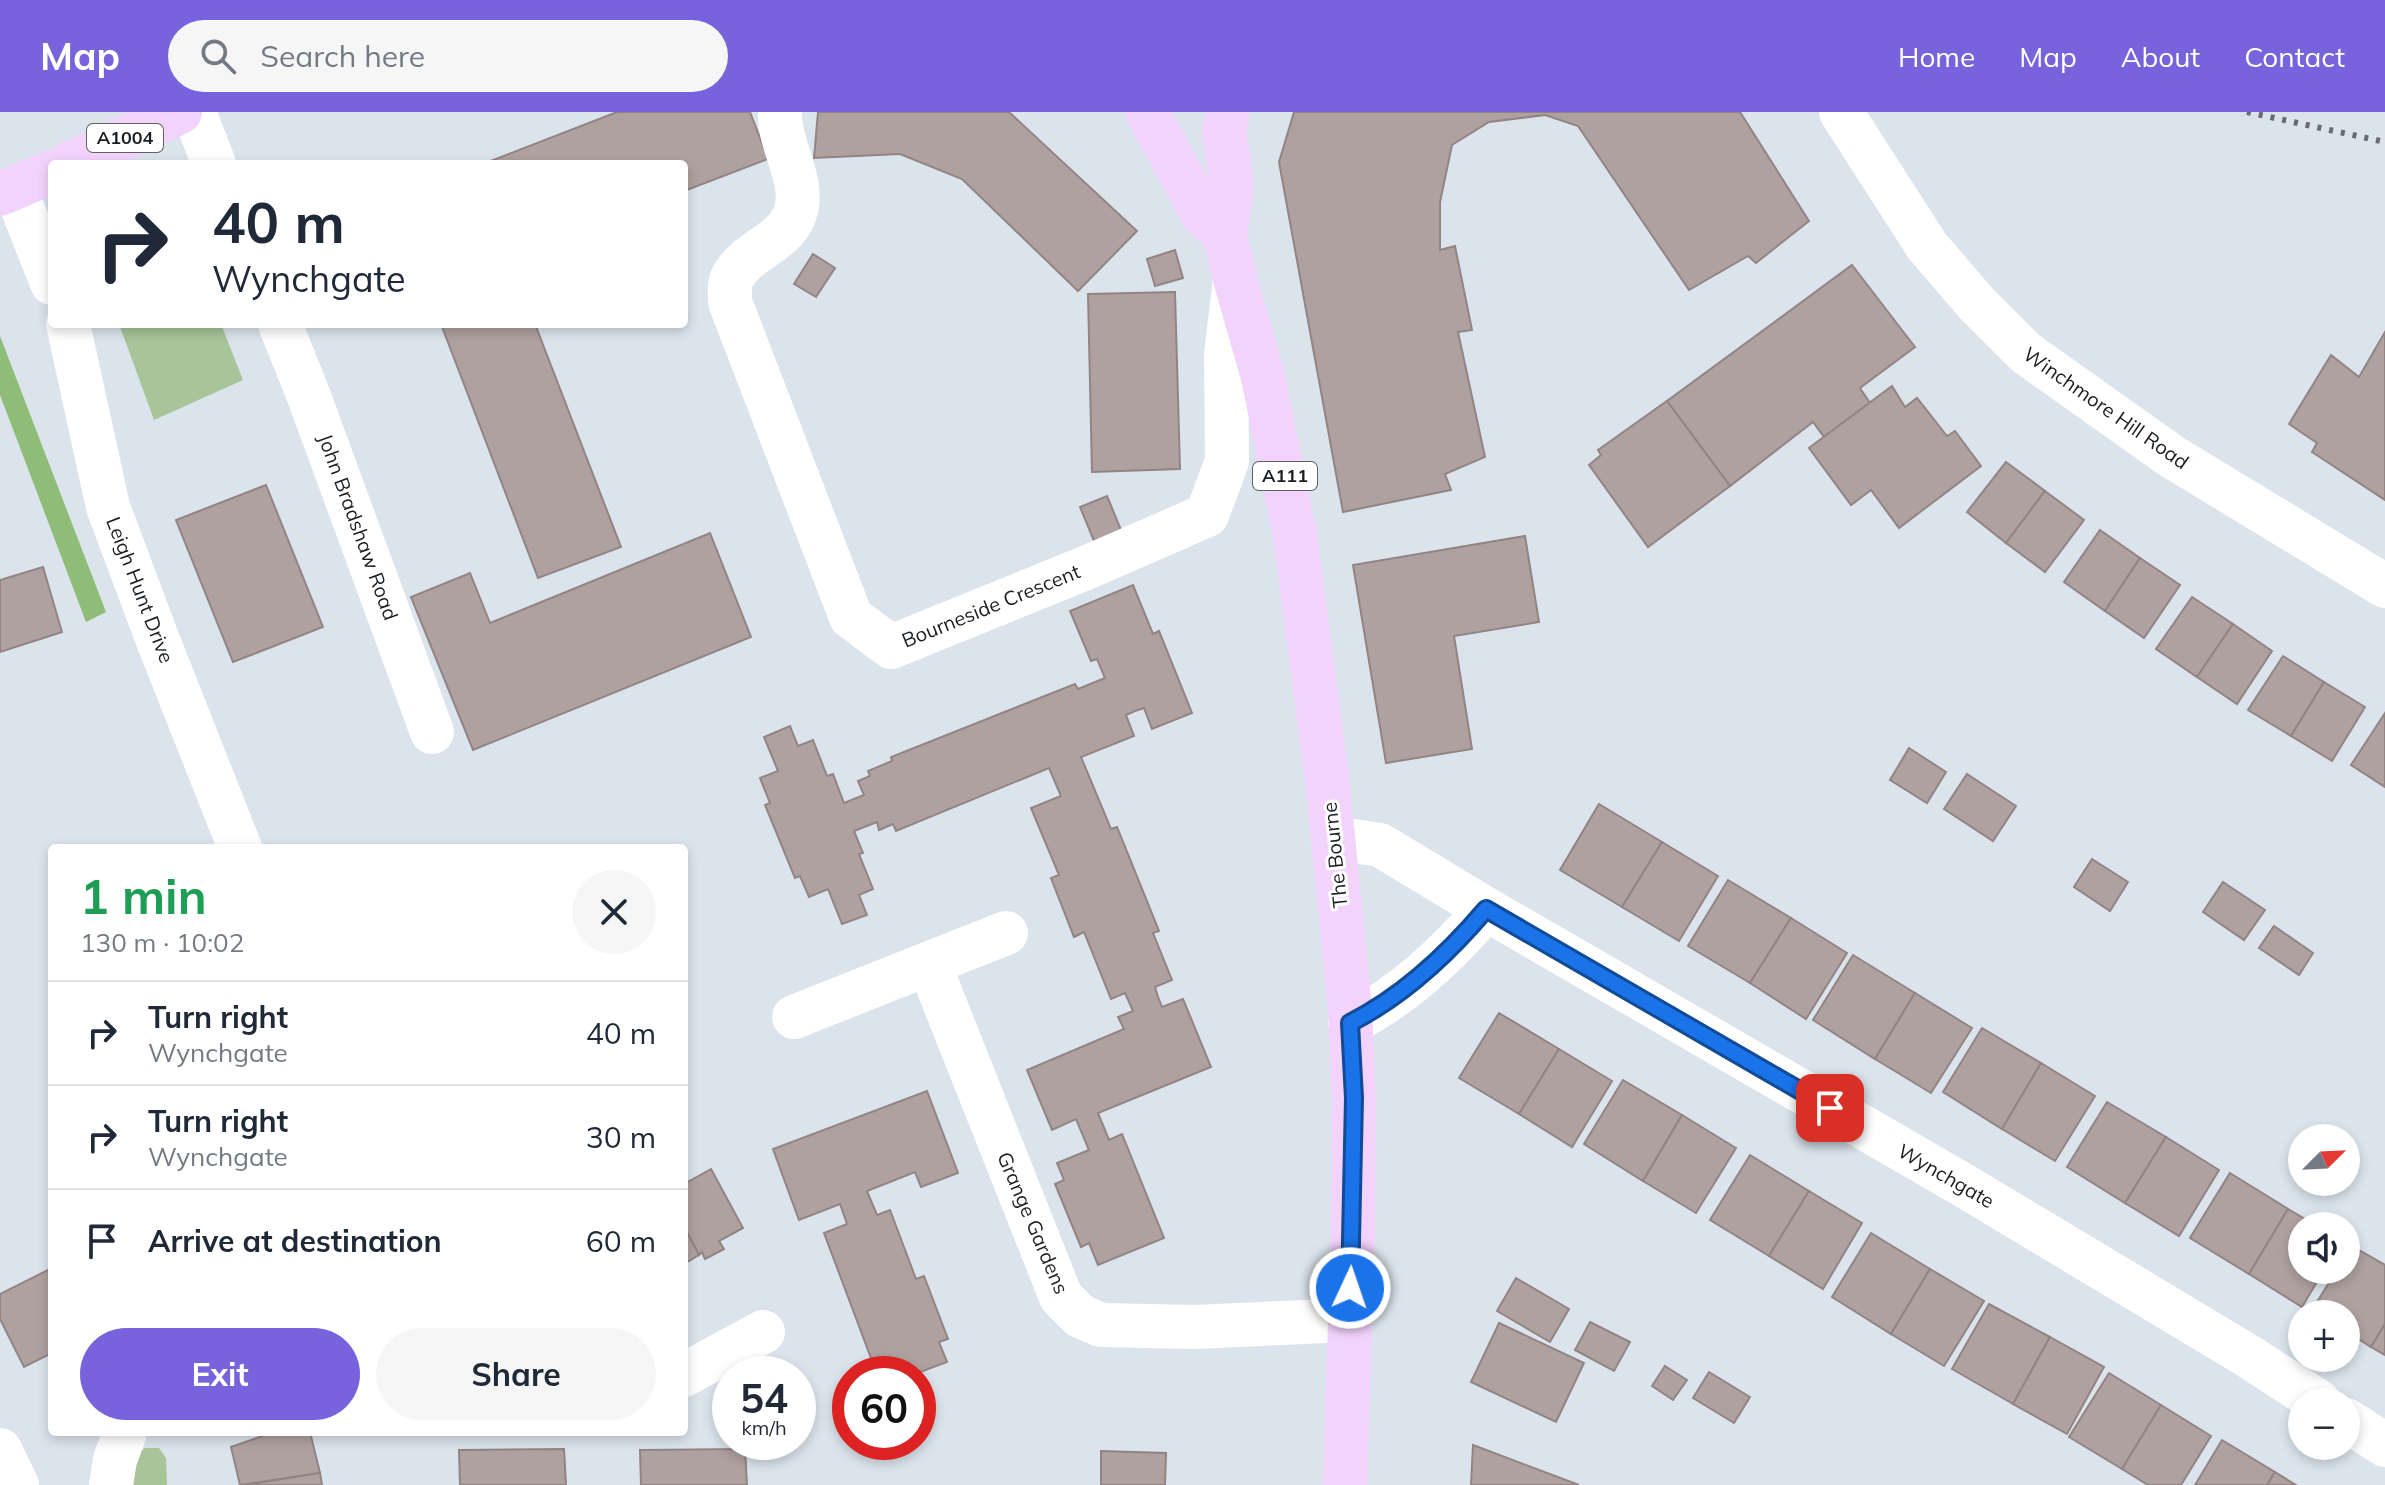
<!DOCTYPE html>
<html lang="en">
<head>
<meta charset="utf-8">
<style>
  body { margin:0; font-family:Mulish,sans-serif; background:#f6f6f7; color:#1f2937; height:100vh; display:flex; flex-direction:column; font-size:30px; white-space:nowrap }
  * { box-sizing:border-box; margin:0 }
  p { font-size:26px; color:#747a83 }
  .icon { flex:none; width:44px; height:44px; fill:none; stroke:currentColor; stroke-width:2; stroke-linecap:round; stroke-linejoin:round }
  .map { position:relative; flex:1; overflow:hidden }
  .panel { position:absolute; left:48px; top:732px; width:640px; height:592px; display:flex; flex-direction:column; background:#fff; border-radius:8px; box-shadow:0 4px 12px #0003 }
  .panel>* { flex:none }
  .top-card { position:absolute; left:48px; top:48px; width:640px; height:168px; border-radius:8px; box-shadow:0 4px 12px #0003; background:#fff; color:#1f2937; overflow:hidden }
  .needle { width:52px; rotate:66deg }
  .controls { position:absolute; left:2288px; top:1012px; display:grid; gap:16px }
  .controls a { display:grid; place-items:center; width:72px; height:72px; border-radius:50%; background:#fff; box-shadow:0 4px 12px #0003; font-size:40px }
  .speed { position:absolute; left:712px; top:1244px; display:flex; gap:16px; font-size:40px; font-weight:700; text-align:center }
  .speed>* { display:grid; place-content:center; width:104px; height:104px; border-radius:50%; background:#fff; box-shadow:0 4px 12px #0003; line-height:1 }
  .speed small { font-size:20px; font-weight:400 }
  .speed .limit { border:12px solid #d22; background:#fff; color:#111 }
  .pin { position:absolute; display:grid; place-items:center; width:68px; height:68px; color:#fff; margin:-34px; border-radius:16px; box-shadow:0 4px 12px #0006 }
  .me { position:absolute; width:88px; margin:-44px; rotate:3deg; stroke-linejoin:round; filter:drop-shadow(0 0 6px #0008) }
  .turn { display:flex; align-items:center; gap:28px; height:168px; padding:0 32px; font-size:36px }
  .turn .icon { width:104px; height:104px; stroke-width:2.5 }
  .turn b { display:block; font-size:56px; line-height:68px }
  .round { display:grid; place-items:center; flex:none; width:84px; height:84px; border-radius:42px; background:#f6f6f7 }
  .headline { display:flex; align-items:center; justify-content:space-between; height:136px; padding:0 32px }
  h1 { font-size:48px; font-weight:700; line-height:60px; color:#1e9e55 }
  .primary-button { display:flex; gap:16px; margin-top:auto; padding:16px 32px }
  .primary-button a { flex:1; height:92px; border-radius:48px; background:#7863dd; color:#fff; font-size:32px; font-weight:700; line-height:92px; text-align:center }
  .primary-button a+a { background:#f6f6f7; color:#1f2937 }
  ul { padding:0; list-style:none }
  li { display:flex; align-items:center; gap:24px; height:104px; padding:0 32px; border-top:2px solid #e0e1e3 }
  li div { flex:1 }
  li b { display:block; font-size:30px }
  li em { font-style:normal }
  header { display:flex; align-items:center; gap:48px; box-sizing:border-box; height:112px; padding:0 40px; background:#7863dd; color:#fff }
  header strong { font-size:38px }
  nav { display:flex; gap:44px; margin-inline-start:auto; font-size:28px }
  .search { width:560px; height:72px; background:#f6f6f7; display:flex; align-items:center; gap:20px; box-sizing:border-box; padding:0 28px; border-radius:44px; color:#747a83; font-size:30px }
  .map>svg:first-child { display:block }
  .green { fill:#a7c599 }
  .forest { fill:#8fbd78 }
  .building { fill:#afa1a0; stroke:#928483; stroke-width:2 }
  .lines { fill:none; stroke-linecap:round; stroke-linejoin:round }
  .minor { stroke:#fff; stroke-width:44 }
  .tertiary { stroke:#fff; stroke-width:44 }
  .primary { stroke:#f3d3fc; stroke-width:44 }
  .rail { stroke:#666c71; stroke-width:6; stroke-dasharray:4 8; stroke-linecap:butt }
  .route-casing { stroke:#114b97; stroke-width:20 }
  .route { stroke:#1a73e8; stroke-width:14 }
  .labels { text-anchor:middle; stroke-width:6; stroke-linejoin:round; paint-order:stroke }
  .shield { fill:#fff; stroke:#5f6264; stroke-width:2 }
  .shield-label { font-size:18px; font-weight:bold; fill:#1a1e21 }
  .street-label { font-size:20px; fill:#1a1e21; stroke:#fff }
</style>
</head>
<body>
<header>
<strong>Map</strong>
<div class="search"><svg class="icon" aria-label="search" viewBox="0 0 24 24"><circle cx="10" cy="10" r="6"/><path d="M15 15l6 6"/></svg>Search here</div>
<nav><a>Home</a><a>Map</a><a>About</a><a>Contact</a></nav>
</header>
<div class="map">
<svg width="2385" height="1373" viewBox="0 0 2385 1373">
  <rect width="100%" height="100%" fill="#dbe4ed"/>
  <g class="green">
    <polygon points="119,212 221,212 243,268 154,308"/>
    <polygon points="145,1336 159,1336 166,1346 167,1373 128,1373 133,1346"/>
  </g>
  <polygon class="forest" points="0,224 106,500 86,510 0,283"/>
  <g class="building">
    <polygon points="617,0 750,0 768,47 684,79 684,52 483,52"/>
    <polygon points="818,0 1009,0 1137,119 1078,179 962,67 900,42 814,46"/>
    <polygon points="1294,0 1740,0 1809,109 1756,151 1748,144 1689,178 1578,14 1545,3 1489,10 1452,33 1440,90 1440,138 1455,134 1472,218 1458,220 1485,345 1445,362 1451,378 1343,400 1279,50"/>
    <polygon points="1175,138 1183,166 1155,174 1147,147"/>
    <polygon points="813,142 835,156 816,185 794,172"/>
    <polygon points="1852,153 1915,235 1860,276 1870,291 1824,325 1813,310 1730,374 1667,289"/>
    <polygon points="1175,180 1180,357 1092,360 1088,182"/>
    <polygon points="441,212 535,212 621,435 538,466"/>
    <polygon points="2385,220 2385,388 2312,340 2317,331 2289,312 2331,243 2359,265"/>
    <polygon points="1892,274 1905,295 1917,286 1947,324 1955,319 1981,354 1899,416 1871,378 1851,393 1809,336"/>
    <polygon points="1667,289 1730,374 1648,435 1589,353 1601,343 1598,338"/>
    <polygon points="2006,350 2045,379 2006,431 1967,400"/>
    <polygon points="266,373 323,515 233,550 176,408"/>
    <polygon points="2045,379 2084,408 2045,460 2006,431"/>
    <polygon points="1107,384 1121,418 1094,429 1080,395"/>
    <polygon points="2100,418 2140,446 2105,499 2064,470"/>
    <polygon points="710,421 751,525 473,638 411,485 470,461 490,511"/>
    <polygon points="1525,424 1539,510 1454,524 1472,637 1386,651 1353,453"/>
    <polygon points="2140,446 2180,473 2144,526 2105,499"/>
    <polygon points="43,455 62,520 0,540 0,468"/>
    <polygon points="1133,473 1153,522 1159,519 1192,601 1152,617 1144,596 1135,599 1126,603 1134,624 1081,645 1111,717 1117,715 1159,819 1153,821 1172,868 1155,875 1158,885 1162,895 1183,887 1211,955 1098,1001 1109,1028 1122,1022 1164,1126 1098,1153 1089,1131 1081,1135 1055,1072 1064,1068 1057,1051 1089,1038 1076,1007 1052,1018 1027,958 1124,917 1118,905 1133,899 1125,881 1111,887 1084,820 1074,825 1051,766 1059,763 1031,696 1061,684 1049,656 896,719 893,712 879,718 877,710 854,719 863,741 859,742 873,777 859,783 867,803 842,812 828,777 809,785 800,764 795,766 765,693 770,691 760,666 778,659 764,625 790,614 798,634 813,628 827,664 833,662 844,691 864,683 858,669 870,664 868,659 892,649 891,645 1075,572 1078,577 1105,566 1097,547 1091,549 1070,499"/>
    <polygon points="2192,485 2233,512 2197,565 2156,537"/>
    <polygon points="2233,512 2272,539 2237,592 2197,565"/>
    <polygon points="2283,544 2324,570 2291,624 2248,598"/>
    <polygon points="2324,570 2365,595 2332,649 2291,624"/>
    <polygon points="2385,601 2385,675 2351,653"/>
    <polygon points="1909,636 1946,660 1927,691 1890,668"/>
    <polygon points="1967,662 2016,694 1993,729 1944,697"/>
    <polygon points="1599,692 1662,730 1622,795 1560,758"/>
    <polygon points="1662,730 1718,764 1679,829 1622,795"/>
    <polygon points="2092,747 2128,770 2110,799 2074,775"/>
    <polygon points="1728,768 1791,806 1750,871 1688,834"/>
    <polygon points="2223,770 2265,798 2244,828 2203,800"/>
    <polygon points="1791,806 1847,841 1806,907 1750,871"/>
    <polygon points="2274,814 2313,841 2299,863 2259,836"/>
    <polygon points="1853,843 1915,881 1875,947 1813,908"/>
    <polygon points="1915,881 1972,916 1931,981 1875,947"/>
    <polygon points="1499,901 1559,937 1519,1002 1459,966"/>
    <polygon points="1982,916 2041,951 2002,1017 1943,980"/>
    <polygon points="1559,937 1612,969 1572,1035 1519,1002"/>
    <polygon points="2041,951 2095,984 2055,1049 2002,1017"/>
    <polygon points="1623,968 1682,1003 1643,1069 1584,1032"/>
    <polygon points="927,979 958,1061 921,1075 915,1060 867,1079 877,1103 890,1098 916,1167 924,1164 948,1227 939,1230 947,1250 915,1262 877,1262 824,1121 847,1112 840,1092 799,1108 773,1037"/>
    <polygon points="2107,990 2166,1025 2125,1091 2067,1055"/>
    <polygon points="1682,1003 1736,1036 1696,1101 1643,1069"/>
    <polygon points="2166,1025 2219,1058 2179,1124 2125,1091"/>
    <polygon points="1750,1043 1809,1079 1769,1144 1710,1108"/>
    <polygon points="711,1057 743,1116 719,1129 724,1137 705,1147 702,1140 699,1143 684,1115 684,1072"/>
    <polygon points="2230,1061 2288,1097 2249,1162 2190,1126"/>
    <polygon points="1809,1079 1862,1111 1823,1177 1769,1144"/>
    <polygon points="2288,1097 2317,1114 2302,1114 2302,1158 2324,1158 2302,1195 2249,1162"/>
    <polygon points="684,1115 699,1143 684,1152"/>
    <polygon points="1871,1121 1930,1157 1891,1222 1832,1185"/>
    <polygon points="2352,1134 2385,1153 2385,1212 2371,1235 2346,1219 2346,1202 2319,1202 2312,1198 2337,1158 2346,1158 2346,1143"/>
    <polygon points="52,1156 52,1241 24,1255 0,1207 0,1182"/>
    <polygon points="1930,1157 1984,1189 1944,1254 1891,1222"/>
    <polygon points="1516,1166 1569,1197 1550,1230 1497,1199"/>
    <polygon points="1989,1192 2050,1225 2013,1292 1952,1257"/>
    <polygon points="1590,1210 1630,1230 1614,1259 1575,1238"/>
    <polygon points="1499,1211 1584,1251 1556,1310 1471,1270"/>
    <polygon points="2385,1212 2385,1243 2371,1235"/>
    <polygon points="2050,1225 2104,1255 2067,1322 2013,1292"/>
    <polygon points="1665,1254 1687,1268 1673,1288 1652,1274"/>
    <polygon points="1709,1260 1750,1285 1734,1311 1693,1286"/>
    <polygon points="2109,1261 2161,1293 2122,1357 2069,1325"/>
    <polygon points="2161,1293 2211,1324 2181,1373 2148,1373 2122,1357"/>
    <polygon points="274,1320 310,1320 320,1361 240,1373 231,1335"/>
    <polygon points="2222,1328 2275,1360 2267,1373 2195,1373"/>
    <polygon points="1473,1333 1579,1373 1471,1373"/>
    <polygon points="564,1337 566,1373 460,1373 459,1338"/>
    <polygon points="745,1337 747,1373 641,1373 640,1338"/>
    <polygon points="1101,1339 1166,1341 1165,1373 1101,1373"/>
    <polygon points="2275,1360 2296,1373 2267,1373"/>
    <polygon points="320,1361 322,1373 244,1373"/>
  </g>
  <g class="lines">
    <g class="minor">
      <polyline points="194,0 214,52"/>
      <path d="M780,0C778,34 808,71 794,104C783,132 745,139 732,166C729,172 730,183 730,190L851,505L891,535L1088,455L1207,403L1227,349L1226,242L1235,167"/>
      <polyline points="15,77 52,171"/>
      <polyline points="68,212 108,395 157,526 240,736"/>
      <polyline points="280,212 308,282 432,620"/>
      <polyline points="1333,726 1380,733 1486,797 1963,1073 2248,1244 2319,1290"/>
      <polyline points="929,852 1061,1185 1080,1204 1101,1213 1195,1215 1349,1208"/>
      <polyline points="794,905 1006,821"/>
      <path d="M1350,911C1403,884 1448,842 1486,797"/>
      <polyline points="684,1263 763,1220"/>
      <polyline points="2346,1308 2385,1333"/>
      <polyline points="0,1338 17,1373"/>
      <polyline points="111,1373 115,1348 125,1320"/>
    </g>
    <polyline class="tertiary" points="1841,0 1927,134 1976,191 2026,241 2171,344 2385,474"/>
    <g class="primary">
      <polyline points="1147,0 1203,103 1225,122"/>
      <polyline points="1228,0 1224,20 1232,73 1225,122 1235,167 1263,265 1295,423 1328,674 1350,898 1354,986 1353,1113 1345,1373"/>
      <polyline points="69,52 180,0"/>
      <polyline points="0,82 52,60"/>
    </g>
    <polyline class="rail" points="2247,0 2385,30"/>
  </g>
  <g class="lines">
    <g class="route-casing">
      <path id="route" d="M1350,1176L1354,986L1350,911C1403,884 1448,842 1486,797L1830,996"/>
    </g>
    <use href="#route" class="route"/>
  </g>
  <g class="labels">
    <g class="shield">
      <rect x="87" y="12" width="76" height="28" rx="6"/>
      <rect x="1253" y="350" width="64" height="28" rx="6"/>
    </g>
    <g class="shield-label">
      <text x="125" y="32">A1004</text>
      <text x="1285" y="370">A111</text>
    </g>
    <g class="street-label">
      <text transform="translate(2106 296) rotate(35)" y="7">Winchmore Hill Road</text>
      <text transform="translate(358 415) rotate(70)" y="7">John Bradshaw Road</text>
      <text transform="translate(140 478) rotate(69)" y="7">Leigh Hunt Drive</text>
      <text transform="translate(991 494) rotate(-22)" y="7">Bourneside Crescent</text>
      <text transform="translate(1335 743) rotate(-96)" y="7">The Bourne</text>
      <text transform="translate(1946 1064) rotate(30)" y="7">Wynchgate</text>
      <text transform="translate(1033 1111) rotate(67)" y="7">Grange Gardens</text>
    </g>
  </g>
</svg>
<div class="controls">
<a><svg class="needle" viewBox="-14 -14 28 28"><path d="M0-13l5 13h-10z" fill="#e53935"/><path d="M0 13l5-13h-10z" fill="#747a83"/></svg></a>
<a><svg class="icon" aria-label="sound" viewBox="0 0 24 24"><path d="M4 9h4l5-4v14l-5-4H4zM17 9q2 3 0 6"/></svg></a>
<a>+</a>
<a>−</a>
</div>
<div class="speed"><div>54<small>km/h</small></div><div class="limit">60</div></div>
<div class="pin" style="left:1830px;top:996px;background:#d93025"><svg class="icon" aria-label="arrive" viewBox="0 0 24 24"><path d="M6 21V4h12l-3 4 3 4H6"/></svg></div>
<svg class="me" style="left:1350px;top:1176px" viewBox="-20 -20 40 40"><circle r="17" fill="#1a73e8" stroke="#fff" stroke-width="3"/><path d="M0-11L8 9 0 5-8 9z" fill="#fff"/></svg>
<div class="top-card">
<div class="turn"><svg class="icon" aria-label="right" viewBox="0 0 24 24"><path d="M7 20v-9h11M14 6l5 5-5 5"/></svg><div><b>40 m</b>Wynchgate</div></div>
</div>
<section class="panel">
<div class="headline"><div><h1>1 min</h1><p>130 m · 10:02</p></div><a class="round"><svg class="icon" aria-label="close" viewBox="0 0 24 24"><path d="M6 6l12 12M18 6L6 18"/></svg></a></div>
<ul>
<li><svg class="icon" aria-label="right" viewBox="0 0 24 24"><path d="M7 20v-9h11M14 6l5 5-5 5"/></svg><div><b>Turn right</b><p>Wynchgate</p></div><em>40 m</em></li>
<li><svg class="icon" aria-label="right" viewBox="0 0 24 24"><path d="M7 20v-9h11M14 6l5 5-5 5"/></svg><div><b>Turn right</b><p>Wynchgate</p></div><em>30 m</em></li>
<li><svg class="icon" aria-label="arrive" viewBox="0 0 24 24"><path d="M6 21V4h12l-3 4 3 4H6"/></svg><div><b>Arrive at destination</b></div><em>60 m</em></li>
</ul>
<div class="primary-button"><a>Exit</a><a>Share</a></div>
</section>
</div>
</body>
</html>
